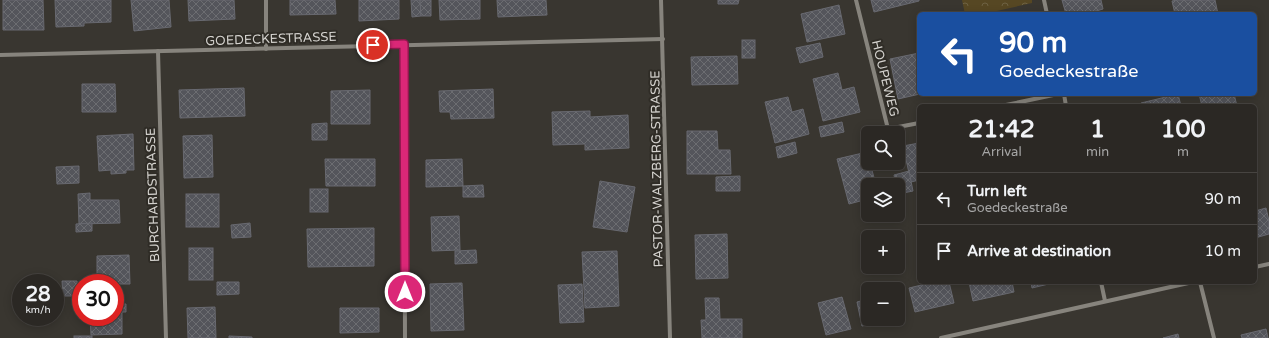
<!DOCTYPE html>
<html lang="en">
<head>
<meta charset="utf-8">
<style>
  body { margin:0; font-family:"Varela Round",sans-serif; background:#33302c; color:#f1f3f6; height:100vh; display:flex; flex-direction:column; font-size:15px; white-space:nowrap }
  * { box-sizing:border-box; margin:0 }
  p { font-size:13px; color:#a6a6a6 }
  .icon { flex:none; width:22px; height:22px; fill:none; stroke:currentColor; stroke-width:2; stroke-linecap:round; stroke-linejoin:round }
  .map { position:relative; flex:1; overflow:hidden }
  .panel { position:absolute; left:917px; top:104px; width:340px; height:180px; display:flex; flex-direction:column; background:#2b2824; border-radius:6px; box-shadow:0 2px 10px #0003,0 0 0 1px #474441 }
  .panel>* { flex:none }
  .guide { position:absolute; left:917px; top:12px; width:340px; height:84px; border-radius:6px; box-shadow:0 2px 10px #0003,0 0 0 1px #474441; background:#1a4fa0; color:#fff; overflow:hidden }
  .buttons { position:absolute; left:861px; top:126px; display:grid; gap:8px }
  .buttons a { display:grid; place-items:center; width:44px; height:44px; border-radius:6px; background:#2b2824; box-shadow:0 2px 10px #0003,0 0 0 1px #474441; font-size:20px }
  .speed { position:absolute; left:12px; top:274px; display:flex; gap:8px; font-size:20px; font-weight:700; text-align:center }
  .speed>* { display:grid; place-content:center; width:52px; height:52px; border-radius:50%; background:#2b2824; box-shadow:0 2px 10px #0003,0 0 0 1px #474441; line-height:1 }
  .speed small { font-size:10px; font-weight:400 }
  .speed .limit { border:6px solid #d22; background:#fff; color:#111 }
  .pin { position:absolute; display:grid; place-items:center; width:34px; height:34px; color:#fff; margin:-17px; border:2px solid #fff; border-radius:50%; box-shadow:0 1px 4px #0007 }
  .me { position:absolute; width:44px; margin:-22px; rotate:0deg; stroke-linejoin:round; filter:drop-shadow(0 0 3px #0008) }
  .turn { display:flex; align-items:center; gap:14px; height:84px; padding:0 16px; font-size:18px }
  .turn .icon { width:52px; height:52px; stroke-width:2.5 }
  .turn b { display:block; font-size:28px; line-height:34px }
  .eta { display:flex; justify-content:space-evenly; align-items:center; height:68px; text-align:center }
  .eta b { font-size:24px; font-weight:700; line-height:28px }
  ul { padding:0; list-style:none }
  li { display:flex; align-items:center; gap:12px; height:52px; padding:0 16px; border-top:1px solid #474441 }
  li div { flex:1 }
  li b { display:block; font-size:15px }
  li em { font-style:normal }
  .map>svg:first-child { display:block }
  .park { fill:url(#park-crowns) }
  .building { fill:url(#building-cross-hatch); stroke:#686970 }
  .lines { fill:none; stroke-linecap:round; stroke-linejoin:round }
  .street { stroke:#87847d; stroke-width:4 }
  .route-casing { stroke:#8e194d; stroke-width:10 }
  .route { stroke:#db2777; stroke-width:7 }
  .labels { text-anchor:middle; stroke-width:4; stroke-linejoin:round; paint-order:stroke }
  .street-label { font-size:13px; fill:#d4d2ce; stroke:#2f2c26 }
</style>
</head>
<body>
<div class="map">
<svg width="1269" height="338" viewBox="0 0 1269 338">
  <defs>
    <pattern id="park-crowns" width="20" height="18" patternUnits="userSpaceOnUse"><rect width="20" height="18" fill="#564723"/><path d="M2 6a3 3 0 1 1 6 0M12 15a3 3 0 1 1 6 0" fill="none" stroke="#6d6142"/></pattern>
    <pattern id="building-cross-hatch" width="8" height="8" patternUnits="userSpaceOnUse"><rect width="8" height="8" fill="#54555b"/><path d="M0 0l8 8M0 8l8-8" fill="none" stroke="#6c6d71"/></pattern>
  </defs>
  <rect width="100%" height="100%" fill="#393630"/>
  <polygon class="park" points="962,0 1032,0 1032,3 983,14 965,14"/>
  <g class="building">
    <polygon points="3,0 43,0 44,30 3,30"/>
    <polygon points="55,0 111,0 111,22 84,23 84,26 56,27"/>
    <polygon points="131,0 169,0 171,27 134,31"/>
    <polygon points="188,0 234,0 235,19 189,21"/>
    <polygon points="290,0 335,0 336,14 290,15"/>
    <polygon points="359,0 399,0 399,19 359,21"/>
    <polygon points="411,0 420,0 421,16 412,17"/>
    <polygon points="420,0 431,0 431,16 421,16"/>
    <polygon points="439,0 480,0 480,19 440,20"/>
    <polygon points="497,0 546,0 547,15 498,17"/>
    <polygon points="718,0 739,0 738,4 718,4"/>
    <polygon points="871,0 919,0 919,1 874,12"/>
    <polygon points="1062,0 1101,0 1103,9 1086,14 1066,14"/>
    <polygon points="1177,0 1215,0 1218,14 1175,14 1172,1"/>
    <polygon points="839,5 845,34 807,42 801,14"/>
    <rect x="742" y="40" width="13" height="18"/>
    <polygon points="820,43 823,57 800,63 796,48"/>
    <polygon points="919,53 919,94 920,94 898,99 890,59"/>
    <polygon points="737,56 738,84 692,85 691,57"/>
    <polygon points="838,73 842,90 854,87 860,112 823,121 813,79"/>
    <polygon points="82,84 115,84 116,112 82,112"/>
    <polygon points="244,88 245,116 180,118 179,90"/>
    <polygon points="493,89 494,118 451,119 450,112 440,112 439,91"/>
    <polygon points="370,90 370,124 331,124 331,91"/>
    <polygon points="1178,94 1181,106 1142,106 1141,103"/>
    <polygon points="1199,94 1234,94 1237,106 1202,106"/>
    <polygon points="788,97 792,112 803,109 809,134 775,143 765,102"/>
    <polygon points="590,111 590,117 628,115 629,148 585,150 585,144 553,145 552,112"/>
    <polygon points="842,122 844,132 821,137 819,127"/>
    <polygon points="327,123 327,140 312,140 312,124"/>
    <polygon points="687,131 717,131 718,150 730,150 731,174 687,174"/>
    <polygon points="133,134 134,170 126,170 126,173 111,174 111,170 99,171 97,136"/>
    <polygon points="212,135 213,177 184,178 183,136"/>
    <polygon points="795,142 797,153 778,158 776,147"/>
    <polygon points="919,143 919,180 911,182 903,146"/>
    <polygon points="867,152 868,163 870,163 876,185 868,185 868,199 849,204 837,159"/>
    <polygon points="325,159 375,159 375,186 326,186"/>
    <polygon points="462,159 463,186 426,187 426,160"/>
    <polygon points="79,166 79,183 57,184 56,167"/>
    <polygon points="909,171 913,191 898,194 898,185 896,185 894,175"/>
    <polygon points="740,176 740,191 716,191 716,177"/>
    <polygon points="600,181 635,187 627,232 593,227"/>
    <polygon points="483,185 484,197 463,197 463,186"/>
    <rect x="310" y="189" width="18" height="23"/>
    <polygon points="90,193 90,200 119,200 120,223 79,224 78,194"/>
    <rect x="186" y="194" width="33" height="33"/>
    <polygon points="1266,208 1269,221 1269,234 1255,238 1255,211"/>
    <polygon points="459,216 460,250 432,251 431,217"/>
    <polygon points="92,223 92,231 76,232 76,224"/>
    <polygon points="250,223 251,237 232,238 231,225"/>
    <polygon points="374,228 374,266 308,267 307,229"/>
    <polygon points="727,234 728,278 696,279 695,235"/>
    <rect x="189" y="248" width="24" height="32"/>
    <polygon points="476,250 477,263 455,264 455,251"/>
    <polygon points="617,251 619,306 585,308 582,252"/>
    <polygon points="129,255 130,284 118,284 118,287 115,287 115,283 97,283 97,256"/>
    <polygon points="62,281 77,281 78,296 63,296"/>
    <polygon points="217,282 239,282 239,294 217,295"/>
    <polygon points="934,282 949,282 954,303 915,312 909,288"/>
    <polygon points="969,282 1012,282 1014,292 973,301"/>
    <polygon points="1031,282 1057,282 1032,288"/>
    <polygon points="462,283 464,330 431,331 430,284"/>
    <polygon points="582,284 584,322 560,323 558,285"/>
    <polygon points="842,297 851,329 826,335 818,303"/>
    <polygon points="705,298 719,298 720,319 742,319 742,338 702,338 701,320 706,320"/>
    <polygon points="868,299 868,319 894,319 862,326 857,302"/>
    <polygon points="115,304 126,304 126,312 122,312 122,334 91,335 90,317 115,317"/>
    <polygon points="215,307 216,338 188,338 187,308"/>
    <polygon points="340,308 379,308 379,332 340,333"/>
    <polygon points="1266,329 1268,338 1242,338 1241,335"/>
    <polygon points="1178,334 1179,338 1163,338"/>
    <rect x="74" y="336" width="18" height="2"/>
    <polygon points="229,336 252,337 252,338 229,338"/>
  </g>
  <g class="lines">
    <g class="street">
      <polyline points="661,0 670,338"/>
      <polyline points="856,0 888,129 919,123"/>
      <polyline points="1044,0 1047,14"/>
      <polyline points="404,45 405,338"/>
      <polyline points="266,49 266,0"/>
      <polyline points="158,51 166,338"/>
      <polyline points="0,55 663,39"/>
      <polyline points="1064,94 1066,106"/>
      <polyline points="1001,106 1058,94"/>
      <polyline points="1255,267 1269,264"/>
      <polyline points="1101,282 1105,301"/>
      <polyline points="1200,282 1214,338"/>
      <polyline points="941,338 1193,282"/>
    </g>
  </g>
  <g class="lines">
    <g class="route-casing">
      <polyline id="route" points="373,45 404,44 405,292"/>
    </g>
    <use href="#route" class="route"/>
  </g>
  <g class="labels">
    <g class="street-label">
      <text transform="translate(271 38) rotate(-2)" y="5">GOEDECKESTRASSE</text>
      <text transform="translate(886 78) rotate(76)" y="5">HOUPEWEG</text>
      <text transform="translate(656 169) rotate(-91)" y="5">PASTOR-WALZBERG-STRASSE</text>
      <text transform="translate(152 195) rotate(-92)" y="5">BURCHARDSTRASSE</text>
    </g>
  </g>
</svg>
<div class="buttons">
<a><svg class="icon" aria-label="search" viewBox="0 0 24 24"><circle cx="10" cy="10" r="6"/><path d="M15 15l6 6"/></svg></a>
<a><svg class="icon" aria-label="layers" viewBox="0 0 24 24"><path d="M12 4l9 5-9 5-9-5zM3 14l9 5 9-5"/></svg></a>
<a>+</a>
<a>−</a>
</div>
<div class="speed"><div>28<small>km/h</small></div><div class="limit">30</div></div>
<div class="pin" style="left:373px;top:45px;background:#d93025"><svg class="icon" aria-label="arrive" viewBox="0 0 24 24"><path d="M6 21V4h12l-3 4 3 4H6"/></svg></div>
<svg class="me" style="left:405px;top:292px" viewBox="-20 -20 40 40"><circle r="17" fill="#db2777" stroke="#fff" stroke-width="3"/><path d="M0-11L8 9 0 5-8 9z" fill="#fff"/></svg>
<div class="guide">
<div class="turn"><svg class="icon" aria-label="left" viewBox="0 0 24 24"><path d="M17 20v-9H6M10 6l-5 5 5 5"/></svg><div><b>90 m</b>Goedeckestraße</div></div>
</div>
<section class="panel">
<div class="eta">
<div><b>21:42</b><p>Arrival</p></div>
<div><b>1</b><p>min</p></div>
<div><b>100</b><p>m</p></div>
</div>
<ul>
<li><svg class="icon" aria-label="left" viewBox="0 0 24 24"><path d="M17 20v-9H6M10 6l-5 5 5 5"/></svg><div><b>Turn left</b><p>Goedeckestraße</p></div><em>90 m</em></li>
<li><svg class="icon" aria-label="arrive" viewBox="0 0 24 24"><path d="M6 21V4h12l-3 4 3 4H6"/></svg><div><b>Arrive at destination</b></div><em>10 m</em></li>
</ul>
</section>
</div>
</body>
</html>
